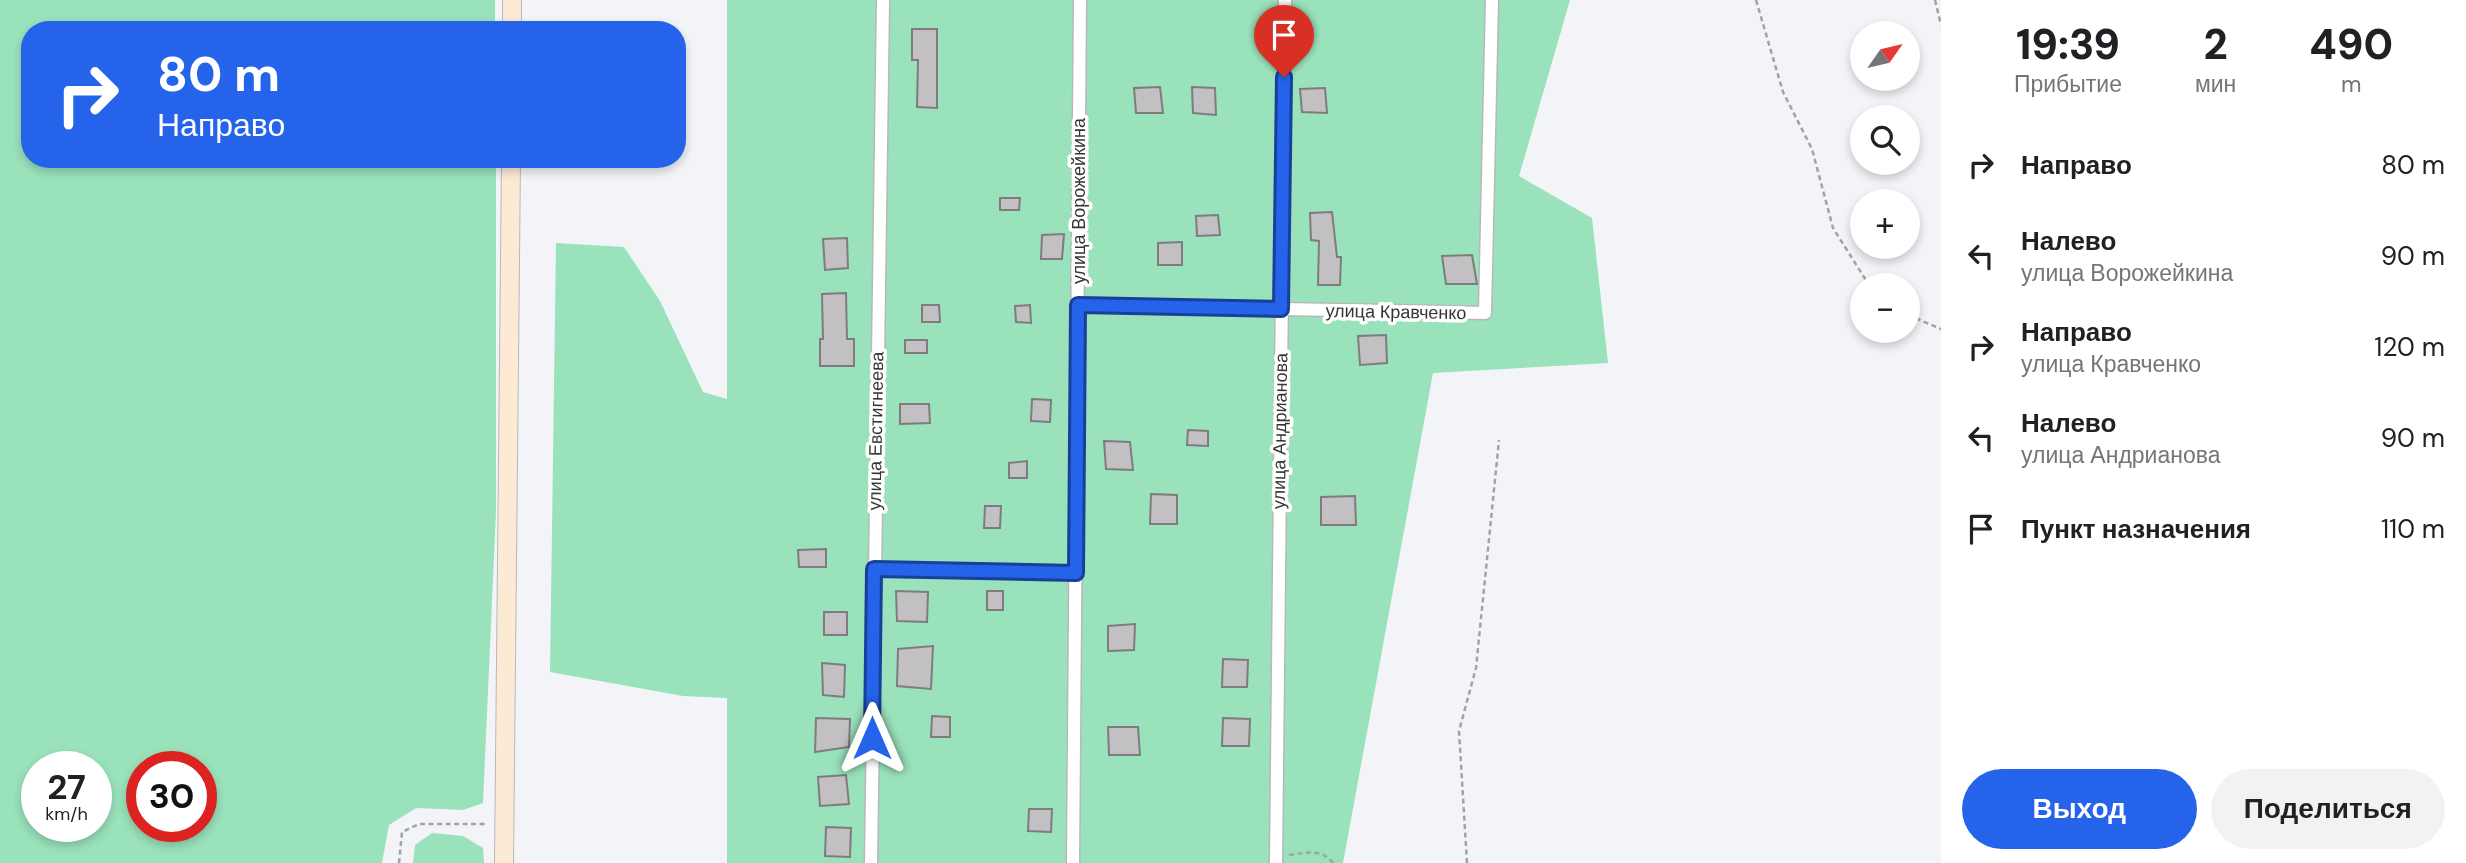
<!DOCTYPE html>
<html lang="ru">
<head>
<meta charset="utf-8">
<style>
  body { margin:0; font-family:"DM Sans",sans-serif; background:#f2f2f2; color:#202124; height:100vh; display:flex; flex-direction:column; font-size:26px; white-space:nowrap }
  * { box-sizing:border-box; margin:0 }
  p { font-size:23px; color:#757577 }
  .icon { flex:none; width:38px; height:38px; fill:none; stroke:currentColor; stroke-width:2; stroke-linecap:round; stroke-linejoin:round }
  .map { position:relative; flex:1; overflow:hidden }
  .side { display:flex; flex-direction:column; background:#fff; width:525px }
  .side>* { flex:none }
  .top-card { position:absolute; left:21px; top:21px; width:665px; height:147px; border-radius:28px; box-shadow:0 4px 10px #0003; background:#2563eb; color:#fff; overflow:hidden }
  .needle { width:46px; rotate:56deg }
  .fabs { position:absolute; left:1850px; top:21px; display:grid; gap:14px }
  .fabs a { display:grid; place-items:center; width:70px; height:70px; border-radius:50%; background:#fff; box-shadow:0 4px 10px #0003; font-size:35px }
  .speed { position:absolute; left:21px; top:751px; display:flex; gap:14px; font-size:35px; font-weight:700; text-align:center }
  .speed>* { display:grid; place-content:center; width:91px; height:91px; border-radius:50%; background:#fff; box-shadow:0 4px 10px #0003; line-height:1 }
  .speed small { font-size:18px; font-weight:400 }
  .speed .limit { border:10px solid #d22; background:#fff; color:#111 }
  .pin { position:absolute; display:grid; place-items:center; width:60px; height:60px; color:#fff; margin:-72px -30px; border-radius:50% 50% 50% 0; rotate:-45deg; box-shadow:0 0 7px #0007 }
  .pin .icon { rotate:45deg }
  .me { position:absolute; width:77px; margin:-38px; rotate:0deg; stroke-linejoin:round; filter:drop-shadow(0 0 5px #0008) }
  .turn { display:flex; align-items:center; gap:24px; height:147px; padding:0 21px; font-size:32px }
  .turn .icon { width:91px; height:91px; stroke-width:2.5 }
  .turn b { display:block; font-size:49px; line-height:60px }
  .eta { display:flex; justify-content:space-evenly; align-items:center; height:119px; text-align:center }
  .eta b { font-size:42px; font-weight:800; line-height:49px }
  .cta { display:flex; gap:14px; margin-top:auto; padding:14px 21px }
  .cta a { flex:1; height:80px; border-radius:42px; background:#2563eb; color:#fff; font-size:28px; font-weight:800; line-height:80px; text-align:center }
  .cta a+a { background:#f2f2f2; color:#202124 }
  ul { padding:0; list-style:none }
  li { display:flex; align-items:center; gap:21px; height:91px; padding:0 21px }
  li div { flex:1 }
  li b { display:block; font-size:26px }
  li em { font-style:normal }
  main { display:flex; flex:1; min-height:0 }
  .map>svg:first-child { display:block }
  .green { fill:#99e2bb; fill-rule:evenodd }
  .building { fill:#c3c0c3; stroke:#7e7c7f; stroke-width:2 }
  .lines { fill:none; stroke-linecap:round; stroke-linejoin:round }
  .minor-casing { stroke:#b7b8bc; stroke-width:15 }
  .secondary-casing { stroke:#b7b8bc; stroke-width:20 }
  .path { stroke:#a1a2a4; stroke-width:2.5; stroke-dasharray:5 3.5; stroke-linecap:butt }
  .minor { stroke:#fff; stroke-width:12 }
  .secondary { stroke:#fdead4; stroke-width:18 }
  .route-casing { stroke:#184099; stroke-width:18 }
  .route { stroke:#2563eb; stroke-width:12 }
  .labels { text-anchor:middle; stroke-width:7; stroke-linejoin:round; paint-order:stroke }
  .street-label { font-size:18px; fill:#353536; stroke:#fff }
</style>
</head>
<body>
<main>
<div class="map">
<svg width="1941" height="863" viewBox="0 0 1941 863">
  <rect width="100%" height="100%" fill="#f3f4f8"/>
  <g class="green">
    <path d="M0,0H495V30H30V159H496V512L483,803L463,810L416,808L389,825L382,863H0ZM37,766H96V826H37ZM201,766V826H142V766Z"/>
    <polygon points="727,0 1570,0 1519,176 1592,218 1608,363 1433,373 1343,863 727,863 727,698 683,696 550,672 556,243 624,247 660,301 703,392 727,399"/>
    <polygon points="432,833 463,836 483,848 484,863 413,863 415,845"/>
  </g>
  <g class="building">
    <polygon points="912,29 937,29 937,108 917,107 918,60 912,60"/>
    <polygon points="1160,87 1163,113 1136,113 1134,88"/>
    <polygon points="1192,87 1215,88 1216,115 1193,113"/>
    <polygon points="1325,88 1327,113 1302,112 1300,89"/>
    <polygon points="1000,198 1020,198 1019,210 1000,210"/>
    <polygon points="1332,212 1337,257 1341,257 1340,285 1318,285 1319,241 1311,240 1310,213"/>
    <polygon points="1218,215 1220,235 1197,236 1196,216"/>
    <polygon points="1064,234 1062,259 1041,259 1042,235"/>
    <polygon points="847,238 848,268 825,270 823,239"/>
    <polygon points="1182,242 1182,265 1158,265 1158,243"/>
    <polygon points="1472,255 1477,284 1446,284 1442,256"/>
    <polygon points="846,293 847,339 854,339 854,366 820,366 820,339 823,339 822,294"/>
    <polygon points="922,305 939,305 940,322 922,322"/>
    <polygon points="1030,305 1031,323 1016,322 1015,306"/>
    <polygon points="1386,335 1387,363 1360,365 1358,336"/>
    <rect x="905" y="340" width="22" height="13"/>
    <polygon points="1032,399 1051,400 1050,422 1031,421"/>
    <polygon points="900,404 929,404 930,423 900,424"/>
    <polygon points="1188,430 1208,431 1208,446 1187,445"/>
    <polygon points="1104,441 1130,442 1133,470 1106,469"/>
    <polygon points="1027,461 1027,478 1009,478 1009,463"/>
    <polygon points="1151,494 1177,495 1177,524 1150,524"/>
    <polygon points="1355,496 1356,525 1321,525 1321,497"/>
    <polygon points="985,506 1001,506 1000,528 984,528"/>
    <polygon points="826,549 826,567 799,567 798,550"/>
    <polygon points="896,591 928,592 927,622 897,621"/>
    <rect x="987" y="591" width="16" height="19"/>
    <rect x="824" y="612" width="23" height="23"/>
    <polygon points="1135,624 1134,650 1108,651 1108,626"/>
    <polygon points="933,646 931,689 897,686 898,649"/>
    <polygon points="1223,659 1248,660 1247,687 1222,687"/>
    <polygon points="822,663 845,665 844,697 823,695"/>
    <polygon points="932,716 950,717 950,737 931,737"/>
    <polygon points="816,718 850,719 849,747 815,752"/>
    <polygon points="1223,718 1250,719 1249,746 1222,746"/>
    <polygon points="1108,727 1138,727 1140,755 1109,755"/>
    <polygon points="846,775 849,804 820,806 818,777"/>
    <polygon points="1029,809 1052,809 1051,832 1028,831"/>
    <polygon points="826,827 851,828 850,857 825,856"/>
  </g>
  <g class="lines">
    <g class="minor-casing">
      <g id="minor">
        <polyline points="1078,305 1485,313 1492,0"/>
        <polyline points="874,569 1076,573"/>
        <polyline points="871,863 883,0"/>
        <polyline points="1073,863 1080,0"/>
        <polyline points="1276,863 1285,0"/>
      </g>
    </g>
    <g class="secondary-casing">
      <g id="secondary">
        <polyline points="512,30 512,0"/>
        <polyline points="504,863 511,159"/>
      </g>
    </g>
    <g class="path">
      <polyline points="1756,0 1783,92 1812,149 1833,228 1869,285"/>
      <polyline points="1935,0 1941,25"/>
      <polyline points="1908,315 1941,329"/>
      <path d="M1289,855C1305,853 1322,848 1333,863"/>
      <polyline points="399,863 402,832 419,824 488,824"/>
      <polyline points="1467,863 1459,731 1476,668 1499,440"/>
    </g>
    <use href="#minor" class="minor"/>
    <use href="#secondary" class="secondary"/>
  </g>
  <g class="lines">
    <g class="route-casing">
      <polyline id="route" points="872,738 874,569 1076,573 1078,305 1281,309 1284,77"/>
    </g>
    <use href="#route" class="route"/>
  </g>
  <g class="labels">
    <g class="street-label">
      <text transform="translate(1079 201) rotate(-90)" y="6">улица Ворожейкина</text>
      <text transform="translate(1396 312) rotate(1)" y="6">улица Кравченко</text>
      <text transform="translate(876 431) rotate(-89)" y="6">улица Евстигнеева</text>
      <text transform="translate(1280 431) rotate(-89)" y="6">улица Андрианова</text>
    </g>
  </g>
</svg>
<div class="fabs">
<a><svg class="needle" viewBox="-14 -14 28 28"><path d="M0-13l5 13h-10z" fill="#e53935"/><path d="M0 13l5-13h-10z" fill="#757577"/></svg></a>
<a><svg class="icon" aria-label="search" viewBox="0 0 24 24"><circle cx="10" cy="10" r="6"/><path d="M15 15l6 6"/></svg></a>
<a>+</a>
<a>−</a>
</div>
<div class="speed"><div>27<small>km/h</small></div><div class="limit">30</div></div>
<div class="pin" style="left:1284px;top:77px;background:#d93025"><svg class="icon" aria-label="arrive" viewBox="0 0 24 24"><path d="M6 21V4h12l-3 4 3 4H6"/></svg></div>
<svg class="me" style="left:872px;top:738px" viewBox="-20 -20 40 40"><path d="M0-17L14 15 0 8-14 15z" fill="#2563eb" stroke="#fff" stroke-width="4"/></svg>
<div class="top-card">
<div class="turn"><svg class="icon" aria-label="right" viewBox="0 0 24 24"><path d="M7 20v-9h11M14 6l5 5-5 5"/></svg><div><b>80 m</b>Направо</div></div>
</div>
</div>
<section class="side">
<div class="eta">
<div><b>19:39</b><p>Прибытие</p></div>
<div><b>2</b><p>мин</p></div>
<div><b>490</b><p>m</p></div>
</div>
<ul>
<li><svg class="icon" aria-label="right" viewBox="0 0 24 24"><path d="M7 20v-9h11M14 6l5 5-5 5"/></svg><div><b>Направо</b></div><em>80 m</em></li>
<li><svg class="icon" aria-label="left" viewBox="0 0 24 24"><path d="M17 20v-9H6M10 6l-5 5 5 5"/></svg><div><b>Налево</b><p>улица Ворожейкина</p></div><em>90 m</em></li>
<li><svg class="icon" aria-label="right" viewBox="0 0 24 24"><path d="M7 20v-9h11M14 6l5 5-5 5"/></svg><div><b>Направо</b><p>улица Кравченко</p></div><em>120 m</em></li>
<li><svg class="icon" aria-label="left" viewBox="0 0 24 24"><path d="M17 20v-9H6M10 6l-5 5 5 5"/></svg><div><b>Налево</b><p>улица Андрианова</p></div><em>90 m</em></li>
<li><svg class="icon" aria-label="arrive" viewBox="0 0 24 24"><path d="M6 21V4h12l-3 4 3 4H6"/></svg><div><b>Пункт назначения</b></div><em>110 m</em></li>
</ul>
<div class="cta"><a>Выход</a><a>Поделиться</a></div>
</section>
</main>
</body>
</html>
